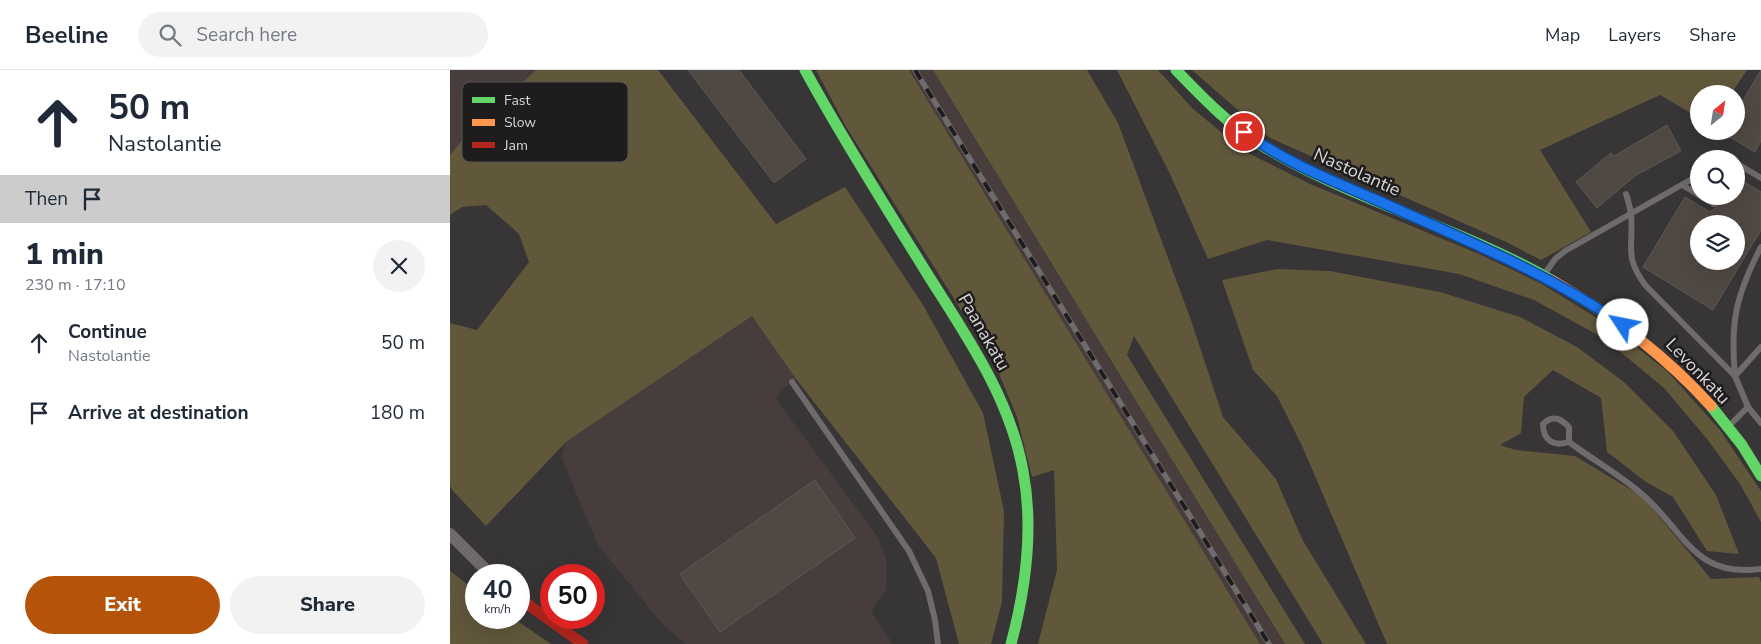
<!DOCTYPE html>
<html lang="en">
<head>
<meta charset="utf-8">
<style>
  body { margin:0; font-family:"Nunito Sans",sans-serif; background:#f2f2f3; color:#1f2937; height:100vh; display:flex; flex-direction:column; font-size:19px; white-space:nowrap }
  * { box-sizing:border-box; margin:0 }
  p { font-size:16px; color:#747a83 }
  .icon { flex:none; width:28px; height:28px; fill:none; stroke:currentColor; stroke-width:2; stroke-linecap:round; stroke-linejoin:round }
  .map { position:relative; flex:1; overflow:hidden }
  .drawer { display:flex; flex-direction:column; background:#fff; width:450px }
  .drawer>* { flex:none }
  .guide { background:#fff; color:#1f2937; overflow:hidden }
  .needle { width:32px; rotate:30deg }
  .tools { position:absolute; left:1240px; top:15px; display:grid; gap:10px }
  .tools a { display:grid; place-items:center; width:55px; height:55px; border-radius:50%; background:#fff; box-shadow:0 5px 20px #0002; font-size:25px }
  .speed { position:absolute; left:15px; top:494px; display:flex; gap:10px; font-size:25px; font-weight:700; text-align:center }
  .speed>* { display:grid; place-content:center; width:65px; height:65px; border-radius:50%; background:#fff; box-shadow:0 5px 20px #0002; line-height:1 }
  .speed small { font-size:12px; font-weight:400 }
  .speed .limit { border:8px solid #d22; background:#fff; color:#111 }
  .pin { position:absolute; display:grid; place-items:center; width:42px; height:42px; color:#fff; margin:-21px; border:2px solid #fff; border-radius:50%; box-shadow:0 1px 5px #0007 }
  .me { position:absolute; width:55px; margin:-28px; rotate:304deg; stroke-linejoin:round; filter:drop-shadow(0 0 4px #0008) }
  .turn { display:flex; align-items:center; gap:18px; height:105px; padding:0 25px; font-size:22px }
  .turn .icon { width:65px; height:65px; stroke-width:2.5 }
  .turn b { display:block; font-size:35px; line-height:42px }
  .then { display:flex; align-items:center; height:48px; padding:0 25px; background:#0003; gap:10px; font-size:19px }
  .round { display:grid; place-items:center; flex:none; width:52px; height:52px; border-radius:26px; background:#f2f2f3 }
  .head { display:flex; align-items:center; justify-content:space-between; height:85px; padding:0 25px }
  h1 { font-size:30px; font-weight:800; line-height:38px }
  .primary-button { display:flex; gap:10px; margin-top:auto; padding:10px 25px }
  .primary-button a { flex:1; height:58px; border-radius:30px; background:#b45309; color:#fff; font-size:20px; font-weight:800; line-height:58px; text-align:center }
  .primary-button a+a { background:#f2f2f3; color:#1f2937 }
  ul { padding:0; list-style:none }
  li { display:flex; align-items:center; gap:15px; height:70px; padding:0 25px }
  li div { flex:1 }
  li b { display:block; font-size:19px }
  li em { font-style:normal }
  header { display:flex; align-items:center; gap:30px; box-sizing:border-box; height:70px; padding:0 25px; background:#fff; border-bottom:1px solid #e0e1e3 }
  header strong { font-size:24px }
  nav { display:flex; gap:28px; margin-inline-start:auto; font-size:18px }
  .search { width:350px; height:45px; background:#f2f2f3; display:flex; align-items:center; gap:12px; box-sizing:border-box; padding:0 18px; border-radius:28px; color:#747a83; font-size:19px }
  main { display:flex; flex:1; min-height:0 }
  .map>svg:first-child { display:block }
  .built { fill:#473d3c }
  .green { fill:#61573b }
  .building { fill:#504843; stroke:#5a5958; fill-rule:evenodd }
  .lines { fill:none; stroke-linecap:round; stroke-linejoin:round }
  .lane { stroke:#6f6a6c; stroke-width:6 }
  .street { stroke:#6f6a6c; stroke-width:12 }
  .fast { stroke:#63d668; stroke-width:11 }
  .slow { stroke:#ff974d; stroke-width:11 }
  .jam { stroke:#b3261e; stroke-width:11 }
  .rail-casing { stroke:#6e6b6c; stroke-width:5.5 }
  .rail { stroke:#1e1c1c; stroke-width:4; stroke-dasharray:11; stroke-linecap:butt }
  .route-casing { stroke:#114b97; stroke-width:12 }
  .route { stroke:#1a73e8; stroke-width:9 }
  .labels { text-anchor:middle; stroke-width:5; stroke-linejoin:round; paint-order:stroke }
  .street-label { font-size:18px; fill:#dad8d7; stroke:#1e1c1c }
  .key { fill:#1e1c1c; stroke:#565454; stroke-width:1 }
  .key-label { font-size:14px; fill:#dad8d7 }
</style>
</head>
<body>
<header>
<strong>Beeline</strong>
<div class="search"><svg class="icon" aria-label="search" viewBox="0 0 24 24"><circle cx="10" cy="10" r="6"/><path d="M15 15l6 6"/></svg>Search here</div>
<nav><a>Map</a><a>Layers</a><a>Share</a></nav>
</header>
<main>
<section class="drawer">
<div class="guide">
<div class="turn"><svg class="icon" aria-label="ahead" viewBox="0 0 24 24"><path d="M12 20V5M6 11l6-6 6 6"/></svg><div><b>50 m</b>Nastolantie</div></div>
<div class="then">Then<svg class="icon" aria-label="arrive" viewBox="0 0 24 24"><path d="M6 21V4h12l-3 4 3 4H6"/></svg></div>
</div>
<div class="head"><div><h1>1 min</h1><p>230 m · 17:10</p></div><a class="round"><svg class="icon" aria-label="close" viewBox="0 0 24 24"><path d="M6 6l12 12M18 6L6 18"/></svg></a></div>
<ul>
<li><svg class="icon" aria-label="ahead" viewBox="0 0 24 24"><path d="M12 20V5M6 11l6-6 6 6"/></svg><div><b>Continue</b><p>Nastolantie</p></div><em>50 m</em></li>
<li><svg class="icon" aria-label="arrive" viewBox="0 0 24 24"><path d="M6 21V4h12l-3 4 3 4H6"/></svg><div><b>Arrive at destination</b></div><em>180 m</em></li>
</ul>
<div class="primary-button"><a>Exit</a><a>Share</a></div>
</section>
<div class="map">
<svg width="1311" height="574" viewBox="0 0 1311 574">
  <rect width="100%" height="100%" fill="#373535"/>
  <g class="built">
    <polygon points="0,0 86,0 19,62 0,85"/>
    <polygon points="459,0 483,0 835,574 810,574"/>
    <polygon points="302,246 346,309 331,320 326,329 428,467 436,490 436,520 421,541 443,574 236,574 213,555 148,475 111,387 116,372"/>
  </g>
  <g class="green">
    <polygon points="86,0 208,0 326,154 395,117 473,235 533,343 554,441 552,532 541,574 509,574 486,488 346,309 302,246 116,372 36,456 3,421 0,416 0,253 27,260 79,192 69,164 36,135 12,137 0,145 0,85 19,62"/>
    <polygon points="366,0 459,0 810,574 588,574 607,500 604,400 582,407 567,347 545,294 395,55"/>
    <polygon points="483,0 637,0 668,53 741,250 773,347 826,409 852,469 916,574 873,574 684,266 677,285 855,574 835,574"/>
    <polygon points="667,0 708,0 742,38 794,81 860,114 1029,184 1090,213 1160,256 1218,302 1270,360 1311,421 1311,452 1290,414 1257,369 1214,318 1155,269 1084,230 1009,204 817,170 758,189 720,104"/>
    <polygon points="742,0 1297,0 1281,24 1249,24 1249,48 1210,25 1090,80 1141,162 1091,190 1054,171 820,68"/>
    <polygon points="827,199 880,201 990,222 1070,247 1127,277 1174,312 1223,361 1266,425 1289,484 1257,481 1223,427 1196,412 1157,382 1151,328 1103,300 1074,327 1071,363 1050,375 1066,380 1125,386 1193,427 1261,509 1309,507 1311,512 1311,574 937,574 853,378 827,326 803,300 772,210"/>
    <polygon points="0,501 26,521 26,548 63,548 101,574 0,574"/>
  </g>
  <g class="building">
    <polygon points="238,0 289,0 356,89 324,113"/>
    <polygon points="1311,0 1311,71 1305,82 1270,61 1286,61 1286,42"/>
    <polygon points="1217,55 1231,81 1186,105 1147,138 1126,112 1161,83 1164,86"/>
    <path d="M1286,107L1311,122V160L1263,240L1193,197L1235,127L1260,142L1268,136L1267,130L1269,126H1286ZM1249,154H1286V191H1249Z"/>
    <polygon points="365,410 405,468 270,562 230,504"/>
  </g>
  <g class="lines">
    <g class="lane">
      <polyline points="1278,89 1279,89"/>
      <polyline points="1286,93 1311,108"/>
      <polyline points="1232,115 1249,125"/>
      <path d="M1176,124C1178,130 1180,137 1181,144C1184,176 1173,186 1196,216L1285,306L1298,337L1311,353"/>
      <polyline points="1251,126 1264,134"/>
      <polyline points="1094,205 1105,189 1115,181 1249,105"/>
      <path d="M1285,306C1280,252 1286,225 1311,177"/>
      <polyline points="1285,306 1311,277"/>
      <polyline points="342,312 459,481 478,521 485,550 488,574"/>
      <polyline points="1279,356 1298,337"/>
      <path d="M1119,372V357C1111,349 1103,344 1093,354C1093,370 1103,377 1119,372C1143,390 1172,406 1194,426C1235,462 1244,508 1311,499"/>
    </g>
    <polyline class="street" points="0,464 41,505"/>
    <g class="fast">
      <path d="M355,0C393,70 436,137 478,205C517,267 560,328 573,401C584,459 576,518 561,574"/>
      <path d="M726,0C752,27 779,55 811,75C903,131 1010,157 1103,211"/>
      <polyline points="1261,336 1292,375 1311,406"/>
    </g>
    <path class="slow" d="M1103,211C1162,245 1215,285 1261,336"/>
    <polyline class="jam" points="69,528 133,574"/>
    <g class="rail-casing">
      <polyline id="rail" points="465,0 819,574"/>
    </g>
    <use href="#rail" class="rail"/>
  </g>
  <g class="lines">
    <g class="route-casing">
      <path id="route" d="M794,62C833,91 878,109 922,128C1008,167 1095,201 1173,255"/>
    </g>
    <use href="#route" class="route"/>
  </g>
  <g class="labels">
    <g class="street-label">
      <text transform="translate(907 102) rotate(24)" y="6">Nastolantie</text>
      <text transform="translate(534 262) rotate(60)" y="6">Paanakatu</text>
      <text transform="translate(1248 301) rotate(46)" y="6">Levonkatu</text>
    </g>
  </g>
  <rect x="12" y="12" width="166" height="80" rx="8" class="key"/>
  <rect x="22" y="27" width="23" height="6" fill="#63d668"/>
  <rect x="22" y="49" width="23" height="7" fill="#ff974d"/>
  <rect x="22" y="72" width="23" height="6" fill="#b3261e"/>
  <g class="key-label">
    <text x="54" y="35">Fast</text>
    <text x="54" y="57">Slow</text>
    <text x="54" y="80">Jam</text>
  </g>
</svg>
<div class="tools">
<a><svg class="needle" viewBox="-14 -14 28 28"><path d="M0-13l5 13h-10z" fill="#e53935"/><path d="M0 13l5-13h-10z" fill="#747a83"/></svg></a>
<a><svg class="icon" aria-label="search" viewBox="0 0 24 24"><circle cx="10" cy="10" r="6"/><path d="M15 15l6 6"/></svg></a>
<a><svg class="icon" aria-label="layers" viewBox="0 0 24 24"><path d="M12 4l9 5-9 5-9-5zM3 14l9 5 9-5"/></svg></a>
</div>
<div class="speed"><div>40<small>km/h</small></div><div class="limit">50</div></div>
<div class="pin" style="left:794px;top:62px;background:#d93025"><svg class="icon" aria-label="arrive" viewBox="0 0 24 24"><path d="M6 21V4h12l-3 4 3 4H6"/></svg></div>
<svg class="me" style="left:1173px;top:255px" viewBox="-20 -20 40 40"><circle r="19" fill="#fff"/><path d="M0-13L10 11 0 6-10 11z" fill="#1a73e8"/></svg>
</div>
</main>
</body>
</html>
